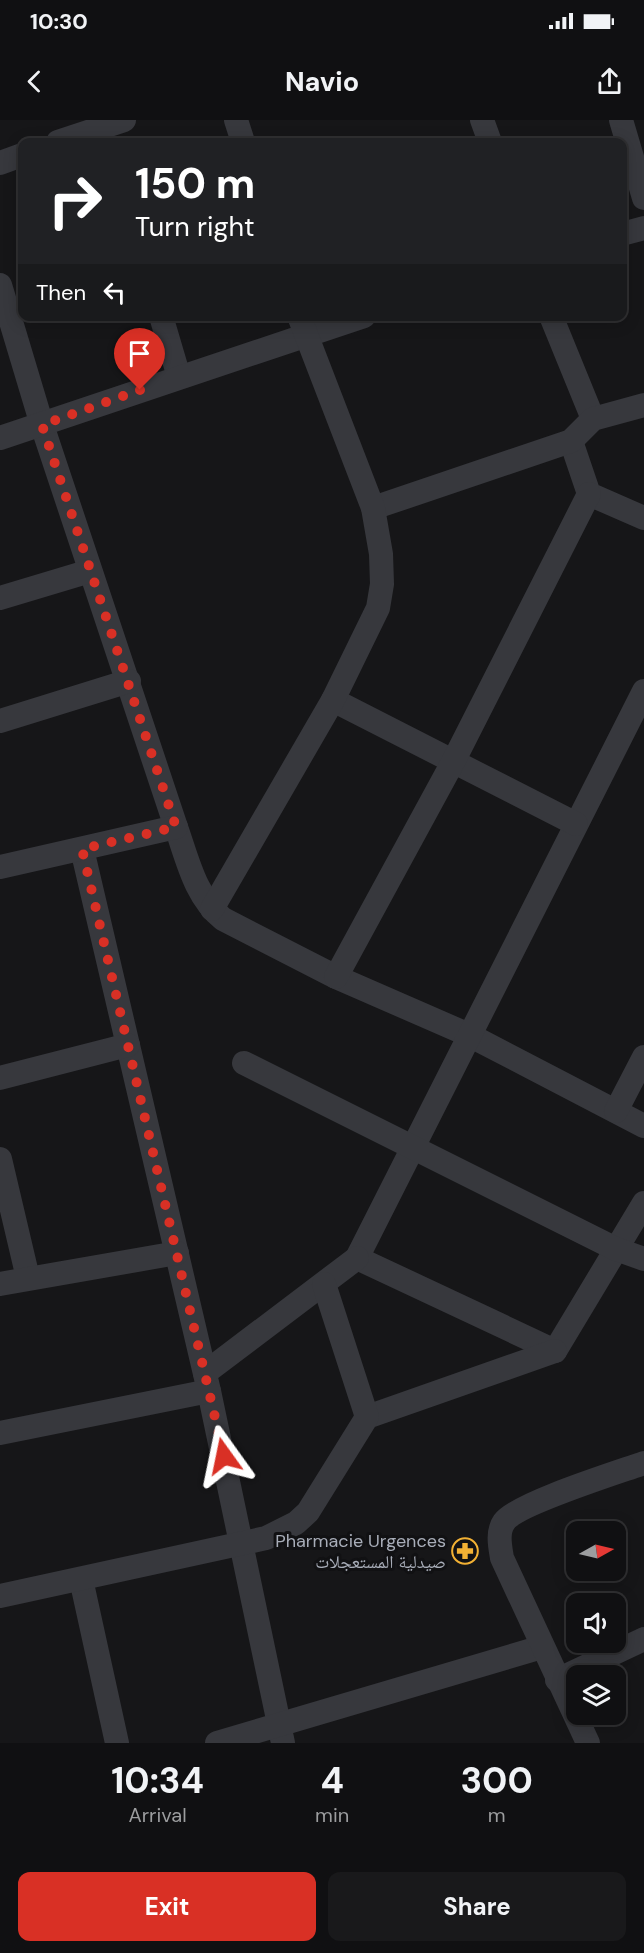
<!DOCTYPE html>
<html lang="en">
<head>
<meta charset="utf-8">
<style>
  body { margin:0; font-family:"DM Sans","Noto Naskh Arabic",sans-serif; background:#19191b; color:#f1f3f6; height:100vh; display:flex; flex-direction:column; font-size:22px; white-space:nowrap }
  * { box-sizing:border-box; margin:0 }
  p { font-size:20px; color:#9c9d9f }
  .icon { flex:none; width:33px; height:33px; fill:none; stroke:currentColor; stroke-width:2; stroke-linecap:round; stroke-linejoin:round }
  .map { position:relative; height:1623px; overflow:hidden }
  .details { display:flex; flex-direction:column; background:#101012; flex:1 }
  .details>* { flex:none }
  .guide { position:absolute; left:18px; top:18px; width:609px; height:183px; border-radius:12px; box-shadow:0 3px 15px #0003,0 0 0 2px #303032; background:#202124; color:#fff; overflow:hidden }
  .needle { width:39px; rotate:82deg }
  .tools { position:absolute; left:566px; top:1401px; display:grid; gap:12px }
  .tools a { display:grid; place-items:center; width:60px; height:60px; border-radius:12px; background:#101012; box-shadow:0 3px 15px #0003,0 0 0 2px #303032; font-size:30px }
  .pin { position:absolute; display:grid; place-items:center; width:51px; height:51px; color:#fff; margin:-62px -26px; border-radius:50% 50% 50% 0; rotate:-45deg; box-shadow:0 0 6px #0007 }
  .pin .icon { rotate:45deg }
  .me { position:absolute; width:66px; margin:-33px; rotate:348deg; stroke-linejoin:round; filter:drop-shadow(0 0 4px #0008) }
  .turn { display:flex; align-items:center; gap:21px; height:126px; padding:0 18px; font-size:27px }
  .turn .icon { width:78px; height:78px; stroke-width:2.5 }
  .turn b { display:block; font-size:42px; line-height:51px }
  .then { display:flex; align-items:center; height:57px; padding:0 18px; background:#0003; gap:12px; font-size:22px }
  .eta { display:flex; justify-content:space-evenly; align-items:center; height:102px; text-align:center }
  .eta b { font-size:36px; font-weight:700; line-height:42px }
  .action { display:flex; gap:12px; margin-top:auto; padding:12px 18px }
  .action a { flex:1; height:69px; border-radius:12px; background:#d93025; color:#fff; font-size:24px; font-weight:700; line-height:69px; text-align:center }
  .action a+a { background:#19191b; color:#f1f3f6 }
  .status { display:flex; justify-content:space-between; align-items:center; height:42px; padding:0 30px; background:#101012; direction:ltr }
  .status svg { height:16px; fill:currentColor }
  header { display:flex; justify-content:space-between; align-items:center; height:78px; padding:0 18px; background:#101012; font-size:27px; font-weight:700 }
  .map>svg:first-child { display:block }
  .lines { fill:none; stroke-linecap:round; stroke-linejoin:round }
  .minor { stroke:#37383d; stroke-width:24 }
  .route { stroke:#d93025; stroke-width:10; stroke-dasharray:0 18 }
  .labels { text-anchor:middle; stroke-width:6; stroke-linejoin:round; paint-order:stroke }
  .poi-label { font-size:18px; fill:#a8adb8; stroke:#111113; text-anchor:end }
</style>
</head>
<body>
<div class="status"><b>10:30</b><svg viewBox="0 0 49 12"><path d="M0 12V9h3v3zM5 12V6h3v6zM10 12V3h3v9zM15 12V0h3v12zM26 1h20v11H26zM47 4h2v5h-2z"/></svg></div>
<header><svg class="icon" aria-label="back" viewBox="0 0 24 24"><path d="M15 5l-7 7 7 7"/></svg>Navio<svg class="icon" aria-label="share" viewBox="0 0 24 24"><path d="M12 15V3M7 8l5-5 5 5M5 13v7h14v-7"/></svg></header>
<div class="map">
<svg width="644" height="1623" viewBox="0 0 644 1623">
  <rect width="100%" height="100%" fill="#161618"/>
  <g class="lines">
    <g class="minor">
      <polyline points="236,0 243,22"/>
      <polyline points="482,0 490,22"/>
      <polyline points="621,0 644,78"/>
      <polyline points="58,22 124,0"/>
      <polyline points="0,43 22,35"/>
      <polyline points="622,114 644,108"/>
      <path d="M0,165L42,305L176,707C188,741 195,776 223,799L336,857L469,915L644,1006"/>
      <polyline points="161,196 179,257"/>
      <polyline points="551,196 593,299"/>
      <polyline points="0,318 364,196"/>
      <polyline points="571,321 589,374 644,398"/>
      <polyline points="373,388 571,321 593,299 644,285"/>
      <polyline points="0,478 90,451"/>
      <polyline points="644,571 357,1138 555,1231 644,1083"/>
      <polyline points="333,580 576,704"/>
      <polyline points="0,601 129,561"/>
      <polyline points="82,729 209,1271 283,1623"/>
      <polyline points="0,747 176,707"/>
      <polyline points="212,789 333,580 378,488 382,464 381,434 373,388 299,196"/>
      <polyline points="336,857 453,642 589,374"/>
      <polyline points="244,943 616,1129 644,1139"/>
      <polyline points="0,958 128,925"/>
      <polyline points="616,991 644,937"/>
      <polyline points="0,1039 28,1158"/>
      <polyline points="0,1164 177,1133"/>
      <polyline points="205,1253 357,1138"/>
      <polyline points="367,1297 555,1231"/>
      <polyline points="0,1313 209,1271"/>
      <polyline points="81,1459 117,1623"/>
      <polyline points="0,1476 266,1418 296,1403 308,1392 367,1297 324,1164"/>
      <polyline points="557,1560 644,1519"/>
      <polyline points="217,1623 542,1527"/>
      <path d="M588,1623L502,1438C500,1426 497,1412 504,1402C516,1384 619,1352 644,1343"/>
    </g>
  </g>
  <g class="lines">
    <polyline class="route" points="140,270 42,305 176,707 82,729 224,1336"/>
  </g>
  <defs>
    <g id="pharmacy-ring" transform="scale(1.35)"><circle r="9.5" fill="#111113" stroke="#f2b134" stroke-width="1.5"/><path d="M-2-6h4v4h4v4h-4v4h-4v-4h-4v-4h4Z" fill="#f2b134"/></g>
  </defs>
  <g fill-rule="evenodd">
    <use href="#pharmacy-ring" x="465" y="1431"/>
  </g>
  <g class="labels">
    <g class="poi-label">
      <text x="446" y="1427">Pharmacie Urgences<tspan x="446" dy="21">صيدلية المستعجلات</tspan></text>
    </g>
  </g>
</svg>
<div class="tools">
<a><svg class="needle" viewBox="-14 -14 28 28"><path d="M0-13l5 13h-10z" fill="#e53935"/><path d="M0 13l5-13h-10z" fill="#9c9d9f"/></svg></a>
<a><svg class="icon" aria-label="sound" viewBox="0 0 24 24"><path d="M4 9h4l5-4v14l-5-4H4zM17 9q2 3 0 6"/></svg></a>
<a><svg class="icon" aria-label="layers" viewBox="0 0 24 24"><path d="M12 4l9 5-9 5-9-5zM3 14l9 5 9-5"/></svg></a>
</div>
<div class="pin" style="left:140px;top:270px;background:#d93025"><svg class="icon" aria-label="arrive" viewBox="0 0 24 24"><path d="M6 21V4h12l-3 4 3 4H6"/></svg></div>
<svg class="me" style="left:224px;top:1336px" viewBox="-20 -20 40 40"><path d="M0-17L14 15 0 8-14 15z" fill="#d93025" stroke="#fff" stroke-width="4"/></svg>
<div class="guide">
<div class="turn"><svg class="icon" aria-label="right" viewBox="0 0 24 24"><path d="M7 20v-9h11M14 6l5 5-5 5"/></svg><div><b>150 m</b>Turn right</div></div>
<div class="then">Then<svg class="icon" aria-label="left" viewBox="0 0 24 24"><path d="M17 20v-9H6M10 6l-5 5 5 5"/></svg></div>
</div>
</div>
<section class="details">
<div class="eta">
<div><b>10:34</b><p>Arrival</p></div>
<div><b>4</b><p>min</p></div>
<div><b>300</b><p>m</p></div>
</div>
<div class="action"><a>Exit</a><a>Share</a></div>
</section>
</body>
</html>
